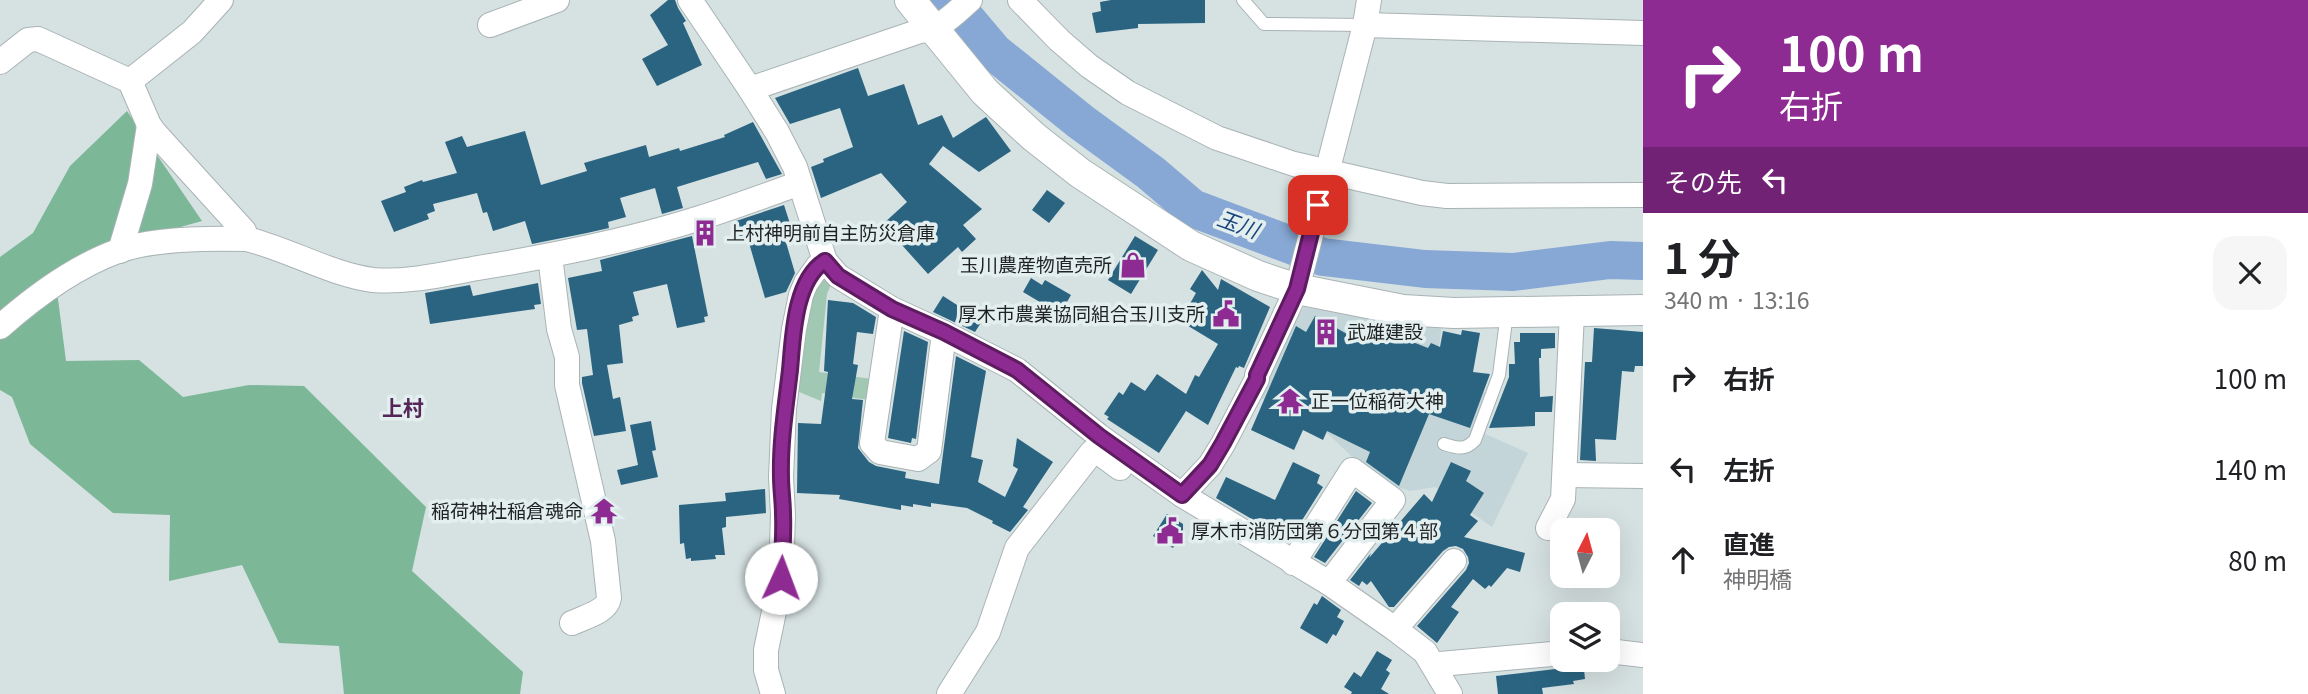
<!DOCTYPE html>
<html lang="ja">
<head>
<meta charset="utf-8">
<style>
  body { margin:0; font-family:Georgia,"Noto Sans JP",serif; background:#f6f6f6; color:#202124; height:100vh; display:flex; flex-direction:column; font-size:26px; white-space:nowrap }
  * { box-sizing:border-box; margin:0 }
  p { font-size:23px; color:#757577 }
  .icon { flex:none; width:38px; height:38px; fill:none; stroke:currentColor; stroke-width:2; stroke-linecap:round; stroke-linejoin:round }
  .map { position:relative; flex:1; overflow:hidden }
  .sheet { display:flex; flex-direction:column; background:#fff; width:665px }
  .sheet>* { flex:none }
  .guide { background:#8e2b92; color:#fff; overflow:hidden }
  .needle { width:46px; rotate:6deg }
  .tools { position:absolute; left:1550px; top:518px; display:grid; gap:14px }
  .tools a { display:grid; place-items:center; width:70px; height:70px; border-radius:14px; background:#fff; box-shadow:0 7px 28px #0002; font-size:35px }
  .pin { position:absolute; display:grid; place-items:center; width:60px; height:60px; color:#fff; margin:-30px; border-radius:14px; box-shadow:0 4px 10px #0006 }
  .me { position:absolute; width:77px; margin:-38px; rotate:2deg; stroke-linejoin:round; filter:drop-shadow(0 0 5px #0008) }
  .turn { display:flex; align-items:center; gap:24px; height:147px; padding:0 21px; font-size:32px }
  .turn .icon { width:91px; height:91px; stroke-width:2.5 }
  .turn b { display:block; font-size:49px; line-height:60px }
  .then { display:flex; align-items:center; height:66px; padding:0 21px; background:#0003; gap:14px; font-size:26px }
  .round { display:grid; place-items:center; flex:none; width:74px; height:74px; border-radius:21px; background:#f6f6f6 }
  .overview { display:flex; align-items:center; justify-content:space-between; height:119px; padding:0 21px }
  h1 { font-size:42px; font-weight:700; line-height:52px }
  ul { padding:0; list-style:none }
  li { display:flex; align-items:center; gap:21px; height:91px; padding:0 21px }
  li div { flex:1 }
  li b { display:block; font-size:26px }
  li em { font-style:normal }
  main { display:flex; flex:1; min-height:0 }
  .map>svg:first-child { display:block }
  .built { fill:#c3d5d8 }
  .green { fill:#a1c8b3 }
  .forest { fill:#7cb798 }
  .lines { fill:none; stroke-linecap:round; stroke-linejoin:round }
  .river { stroke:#87a8d5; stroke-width:38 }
  .building { fill:#2a6480 }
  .service-casing { stroke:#a9b3b5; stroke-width:14 }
  .minor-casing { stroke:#a9b3b5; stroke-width:26 }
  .tertiary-casing { stroke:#a9b3b5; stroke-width:32 }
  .service { stroke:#fff; stroke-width:12 }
  .minor { stroke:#fff; stroke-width:24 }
  .tertiary { stroke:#fff; stroke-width:30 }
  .route-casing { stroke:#5c1c5f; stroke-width:18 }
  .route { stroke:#8e2b92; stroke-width:12 }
  .labels { text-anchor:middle; stroke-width:7; stroke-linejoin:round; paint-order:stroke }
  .poi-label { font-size:19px; fill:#1e2223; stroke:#e3eeef; text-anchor:start }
  .water-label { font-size:21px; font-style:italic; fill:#1a467e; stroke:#e3eeef }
  .neighbourhood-label { font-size:21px; font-weight:bold; fill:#562557; stroke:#e3eeef }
</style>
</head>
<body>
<main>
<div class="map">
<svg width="1643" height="694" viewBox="0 0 1643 694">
  <rect width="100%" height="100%" fill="#d6e1e2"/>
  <polygon class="built" points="1304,307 1394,323 1442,325 1435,376 1487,393 1474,429 1528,453 1492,527 1435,487 1410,491 1397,487 1367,471 1327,433 1254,394"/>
  <polygon class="green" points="819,274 832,282 827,294 819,372 872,379 869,400 822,393 821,401 792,389 800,319"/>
  <polygon class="forest" points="127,111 202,221 141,238 55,276 66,361 139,360 183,397 249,385 304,386 426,507 412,571 523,672 520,694 344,694 339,646 279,643 242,565 169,581 170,515 113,513 30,444 12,397 0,390 0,257 33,233 70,166"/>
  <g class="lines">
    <polyline class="river" points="950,0 994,52 1081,122 1151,173 1192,208 1323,257 1425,269 1513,272 1610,260 1643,261"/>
  </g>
  <g class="building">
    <polygon points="668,0 675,0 678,8 686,21 683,23 702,65 657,86 642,59 668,45 650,15"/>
    <polygon points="1111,0 1205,0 1205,23 1138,24 1138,28 1096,33 1092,13 1101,11 1100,2"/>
    <polygon points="858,68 868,96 904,84 918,125 942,115 953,138 986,117 1011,151 979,172 943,146 929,164 982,209 963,225 976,239 962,252 958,247 928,274 883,224 907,202 881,173 821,198 811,167 824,162 823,159 853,147 840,108 790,124 775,98"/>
    <polygon points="753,122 782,174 766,179 758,162 677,187 683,208 662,214 655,188 620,198 626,217 608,222 609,228 587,233 532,244 525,221 493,231 487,212 483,213 477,193 433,204 435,211 427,214 429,219 394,232 381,201 406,192 404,187 422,180 423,182 457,173 445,142 462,136 467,147 525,131 541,185 587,171 584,163 646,145 649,157 679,148 680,151 725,137 724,135"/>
    <polygon points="1047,190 1065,203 1049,223 1032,210"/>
    <polygon points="784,205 792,230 785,233 785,239 795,273 786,292 765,298 747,236 739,238 733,222"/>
    <polygon points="692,236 708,316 704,317 705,322 677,328 667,284 633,292 639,315 632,317 633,321 619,325 623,363 607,365 613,399 620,397 626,431 594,436 582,383 582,377 593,375 587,329 577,330 568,278 602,271 600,260"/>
    <polygon points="1135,236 1158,250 1131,294 1108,280"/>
    <polygon points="1202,270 1218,290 1221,279 1270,307 1244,368 1239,366 1238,368 1236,367 1208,425 1186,411 1159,453 1107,419 1109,417 1104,414 1119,392 1123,395 1131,382 1145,391 1157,374 1186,394 1195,375 1199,377 1218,344 1180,321 1196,293 1190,289"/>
    <polygon points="1031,278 1042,285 1045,280 1071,295 1060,314 1023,292"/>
    <polygon points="538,283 541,304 534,305 535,309 430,324 425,293 470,285 473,296"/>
    <polygon points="943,296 982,321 975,332 933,312"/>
    <polygon points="828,300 853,303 876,317 873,334 857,332 853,364 858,365 852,399 863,400 858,448 869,462 876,466 906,472 905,478 939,484 956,356 986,371 971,457 983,460 978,482 1005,497 1018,469 1013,466 1017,438 1053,462 1023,507 1028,510 1010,532 992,523 993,521 967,508 931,503 931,507 913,504 913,507 901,505 901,510 839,499 840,495 797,493 798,423 821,424 828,372 824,371"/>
    <polygon points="1315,316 1347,334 1348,331 1368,340 1374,327 1428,348 1431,343 1440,347 1443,331 1461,335 1462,330 1480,333 1473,372 1490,374 1470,428 1429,414 1399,486 1366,462 1370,452 1327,431 1323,440 1303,430 1294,450 1251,430 1296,326 1306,332"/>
    <polygon points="1594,328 1643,332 1643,366 1635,366 1634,372 1622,371 1616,440 1595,439 1596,461 1580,460 1585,362 1592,362"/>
    <polygon points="904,331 928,342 916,439 912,438 911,443 888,438"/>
    <polygon points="1520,333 1555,333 1555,348 1541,349 1541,358 1539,358 1540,397 1553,396 1552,412 1535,412 1535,426 1489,428 1509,377 1509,364 1515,364 1514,342 1520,342"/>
    <polygon points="651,421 656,450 652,451 658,477 621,485 617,470 638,465 630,425"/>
    <polygon points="1293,462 1320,475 1317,483 1323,487 1289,541 1216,498 1226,477 1275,500"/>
    <polygon points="1451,462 1471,471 1466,481 1484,493 1470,515 1478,521 1464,537 1525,553 1520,572 1507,568 1491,587 1489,585 1485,589 1473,579 1451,607 1459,612 1437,643 1417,626 1466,570 1469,563 1468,557 1463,549 1456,546 1449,547 1443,551 1394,607 1389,607 1371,581 1367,585 1362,581 1359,586 1350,580 1371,553 1369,558 1424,494 1432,502"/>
    <polygon points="765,489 766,513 726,517 726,527 722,528 725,555 715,555 716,559 691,561 691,558 686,559 684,543 680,544 679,505 726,501 725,493"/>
    <polygon points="1356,491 1372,503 1325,563 1314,557"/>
    <polygon points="1167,514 1183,524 1183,530 1173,548 1153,536"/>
    <polygon points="1322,596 1341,610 1337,617 1344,621 1336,636 1333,634 1327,644 1300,628 1314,603 1317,605"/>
    <polygon points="1377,651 1392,660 1386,670 1390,673 1381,689 1389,694 1351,694 1352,692 1344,687 1354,672 1361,677"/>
    <polygon points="1583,660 1585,679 1573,681 1574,684 1542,688 1543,694 1498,694 1496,676 1564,668 1575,661"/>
  </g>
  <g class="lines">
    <g class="service-casing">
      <g id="service">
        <polyline points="1243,0 1264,24 1365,25"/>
        <path d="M1444,444C1457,448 1465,451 1475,440L1499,375L1507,313"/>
      </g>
    </g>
    <g class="minor-casing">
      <g id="minor">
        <polyline points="690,0 750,89"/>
        <path d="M970,0C954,14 942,28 920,31L750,89L777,132L795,167L825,261L838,276L892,309L944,333L1017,370L1099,436L1182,495L1210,465L1223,444L1257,379V375L1297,289L1365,25L1369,0"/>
        <polyline points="1020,0 1059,40 1089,66 1128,93 1217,138 1294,164 1422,193 1447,196 1643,195"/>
        <polyline points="490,25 557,0"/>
        <polyline points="1365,25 1643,33"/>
        <path d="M0,62L28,40L38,39L130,81L149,125L154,132L244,231L247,239C288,249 332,275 373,280C407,283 444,274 478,268C552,256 628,241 700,218C734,207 767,195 800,183"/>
        <polyline points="130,81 192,32 221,0"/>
        <polyline points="120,251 140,184 149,125"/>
        <path d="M550,256L559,329L567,357V385L603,541L609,598C607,612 584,617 572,623"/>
        <polyline points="892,309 872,443 880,452 918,459 929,451 944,333"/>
        <path d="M0,327C35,296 74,267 118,251C154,238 209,238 247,239"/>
        <polyline points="1565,475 1643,476"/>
        <polyline points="1182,495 1329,583 1395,629 1425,652 1450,694"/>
        <polyline points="1548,528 1563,499 1572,313"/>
        <polyline points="1293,563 1352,470 1393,500 1329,583"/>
        <polyline points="1395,629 1454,561"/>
        <polyline points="1608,651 1643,655"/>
        <polyline points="1435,667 1440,664 1563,653"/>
        <polyline points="773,694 766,670 766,650 781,578 783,515 781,477 784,409 794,329 801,295 806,283 818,266 825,261"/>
        <polyline points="949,694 988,632 1017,548 1092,452 1097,451 1120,468"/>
      </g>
    </g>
    <g class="tertiary-casing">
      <polyline id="tertiary" points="910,0 985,92 1034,137 1080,173 1191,246 1258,276 1297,289 1403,310 1454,313 1643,310"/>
    </g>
    <use href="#service" class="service"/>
    <use href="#minor" class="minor"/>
    <use href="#tertiary" class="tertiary"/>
  </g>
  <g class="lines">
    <g class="route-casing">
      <path id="route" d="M781,578C782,557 784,535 783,514C783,502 781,489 781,477C780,441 786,405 790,370C793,338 794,280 825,261L838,276L892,309L944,332L1017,370L1099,436L1182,495L1210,465L1223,443L1257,379V375L1297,289L1318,205"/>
    </g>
    <use href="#route" class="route"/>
  </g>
  <defs>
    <g id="building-bare" transform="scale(2.1)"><path d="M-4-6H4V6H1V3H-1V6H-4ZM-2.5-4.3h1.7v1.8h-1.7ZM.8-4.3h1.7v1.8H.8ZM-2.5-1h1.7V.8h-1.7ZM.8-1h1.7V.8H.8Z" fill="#8e2b92" stroke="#e3eeef" stroke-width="2.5" paint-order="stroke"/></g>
    <g id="shop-bare" transform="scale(2.1)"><path d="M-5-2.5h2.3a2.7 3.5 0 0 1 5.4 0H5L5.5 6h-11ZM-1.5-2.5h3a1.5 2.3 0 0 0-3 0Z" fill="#8e2b92" stroke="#e3eeef" stroke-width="2.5" paint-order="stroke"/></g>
    <g id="civic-bare" transform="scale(2.1)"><path d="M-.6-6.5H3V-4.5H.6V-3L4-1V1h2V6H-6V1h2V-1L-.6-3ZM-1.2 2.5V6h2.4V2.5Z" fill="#8e2b92" stroke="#e3eeef" stroke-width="2.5" paint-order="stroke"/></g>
    <g id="temple-bare" transform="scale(2.1)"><path d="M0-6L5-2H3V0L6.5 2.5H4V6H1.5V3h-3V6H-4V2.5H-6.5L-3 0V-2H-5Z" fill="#8e2b92" stroke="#e3eeef" stroke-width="2.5" paint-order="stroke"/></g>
  </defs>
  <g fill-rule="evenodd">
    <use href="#building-bare" x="705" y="233"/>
    <use href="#shop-bare" x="1133" y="265"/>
    <use href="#civic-bare" x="1226" y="314"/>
    <use href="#building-bare" x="1326" y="332"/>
    <use href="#temple-bare" x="1290" y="401"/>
    <use href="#temple-bare" x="604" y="511"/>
    <use href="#civic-bare" x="1170" y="531"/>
  </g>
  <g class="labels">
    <g class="poi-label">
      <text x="726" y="240">上村神明前自主防災倉庫</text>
      <text x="1112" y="272" text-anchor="end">玉川農産物直売所</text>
      <text x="1205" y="321" text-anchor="end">厚木市農業協同組合玉川支所</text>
      <text x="1347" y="339">武雄建設</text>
      <text x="1311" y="408">正一位稲荷大神</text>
      <text x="583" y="518" text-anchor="end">稲荷神社稲倉魂命</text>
      <text x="1191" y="538">厚木市消防団第６分団第４部</text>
    </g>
    <g class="water-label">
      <text transform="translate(1238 225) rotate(20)" y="7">玉川</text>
    </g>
    <g class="neighbourhood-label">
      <text x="403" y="416">上村</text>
    </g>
  </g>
</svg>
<div class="tools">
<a><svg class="needle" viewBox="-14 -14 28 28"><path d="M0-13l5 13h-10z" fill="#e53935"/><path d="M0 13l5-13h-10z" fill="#757577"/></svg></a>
<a><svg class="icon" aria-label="layers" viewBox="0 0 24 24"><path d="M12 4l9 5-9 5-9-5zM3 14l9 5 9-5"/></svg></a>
</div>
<div class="pin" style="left:1318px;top:205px;background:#d93025"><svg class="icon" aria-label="arrive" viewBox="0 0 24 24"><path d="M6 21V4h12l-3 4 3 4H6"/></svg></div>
<svg class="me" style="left:781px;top:578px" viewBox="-20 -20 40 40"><circle r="19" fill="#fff"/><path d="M0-13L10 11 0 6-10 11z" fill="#8e2b92"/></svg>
</div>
<section class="sheet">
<div class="guide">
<div class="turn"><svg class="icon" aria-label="right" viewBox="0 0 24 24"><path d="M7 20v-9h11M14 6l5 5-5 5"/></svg><div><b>100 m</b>右折</div></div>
<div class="then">その先<svg class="icon" aria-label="left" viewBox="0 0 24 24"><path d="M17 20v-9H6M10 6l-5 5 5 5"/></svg></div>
</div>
<div class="overview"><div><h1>1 分</h1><p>340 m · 13:16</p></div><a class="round"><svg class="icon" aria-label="close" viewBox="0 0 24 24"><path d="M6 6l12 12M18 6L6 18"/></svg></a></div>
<ul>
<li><svg class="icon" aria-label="right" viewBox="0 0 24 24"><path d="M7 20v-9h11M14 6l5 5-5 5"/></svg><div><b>右折</b></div><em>100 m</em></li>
<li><svg class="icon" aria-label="left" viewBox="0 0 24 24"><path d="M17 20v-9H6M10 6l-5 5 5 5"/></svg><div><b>左折</b></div><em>140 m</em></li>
<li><svg class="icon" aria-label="ahead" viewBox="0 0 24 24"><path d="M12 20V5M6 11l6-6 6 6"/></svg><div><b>直進</b><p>神明橋</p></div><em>80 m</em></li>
</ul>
</section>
</main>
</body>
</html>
